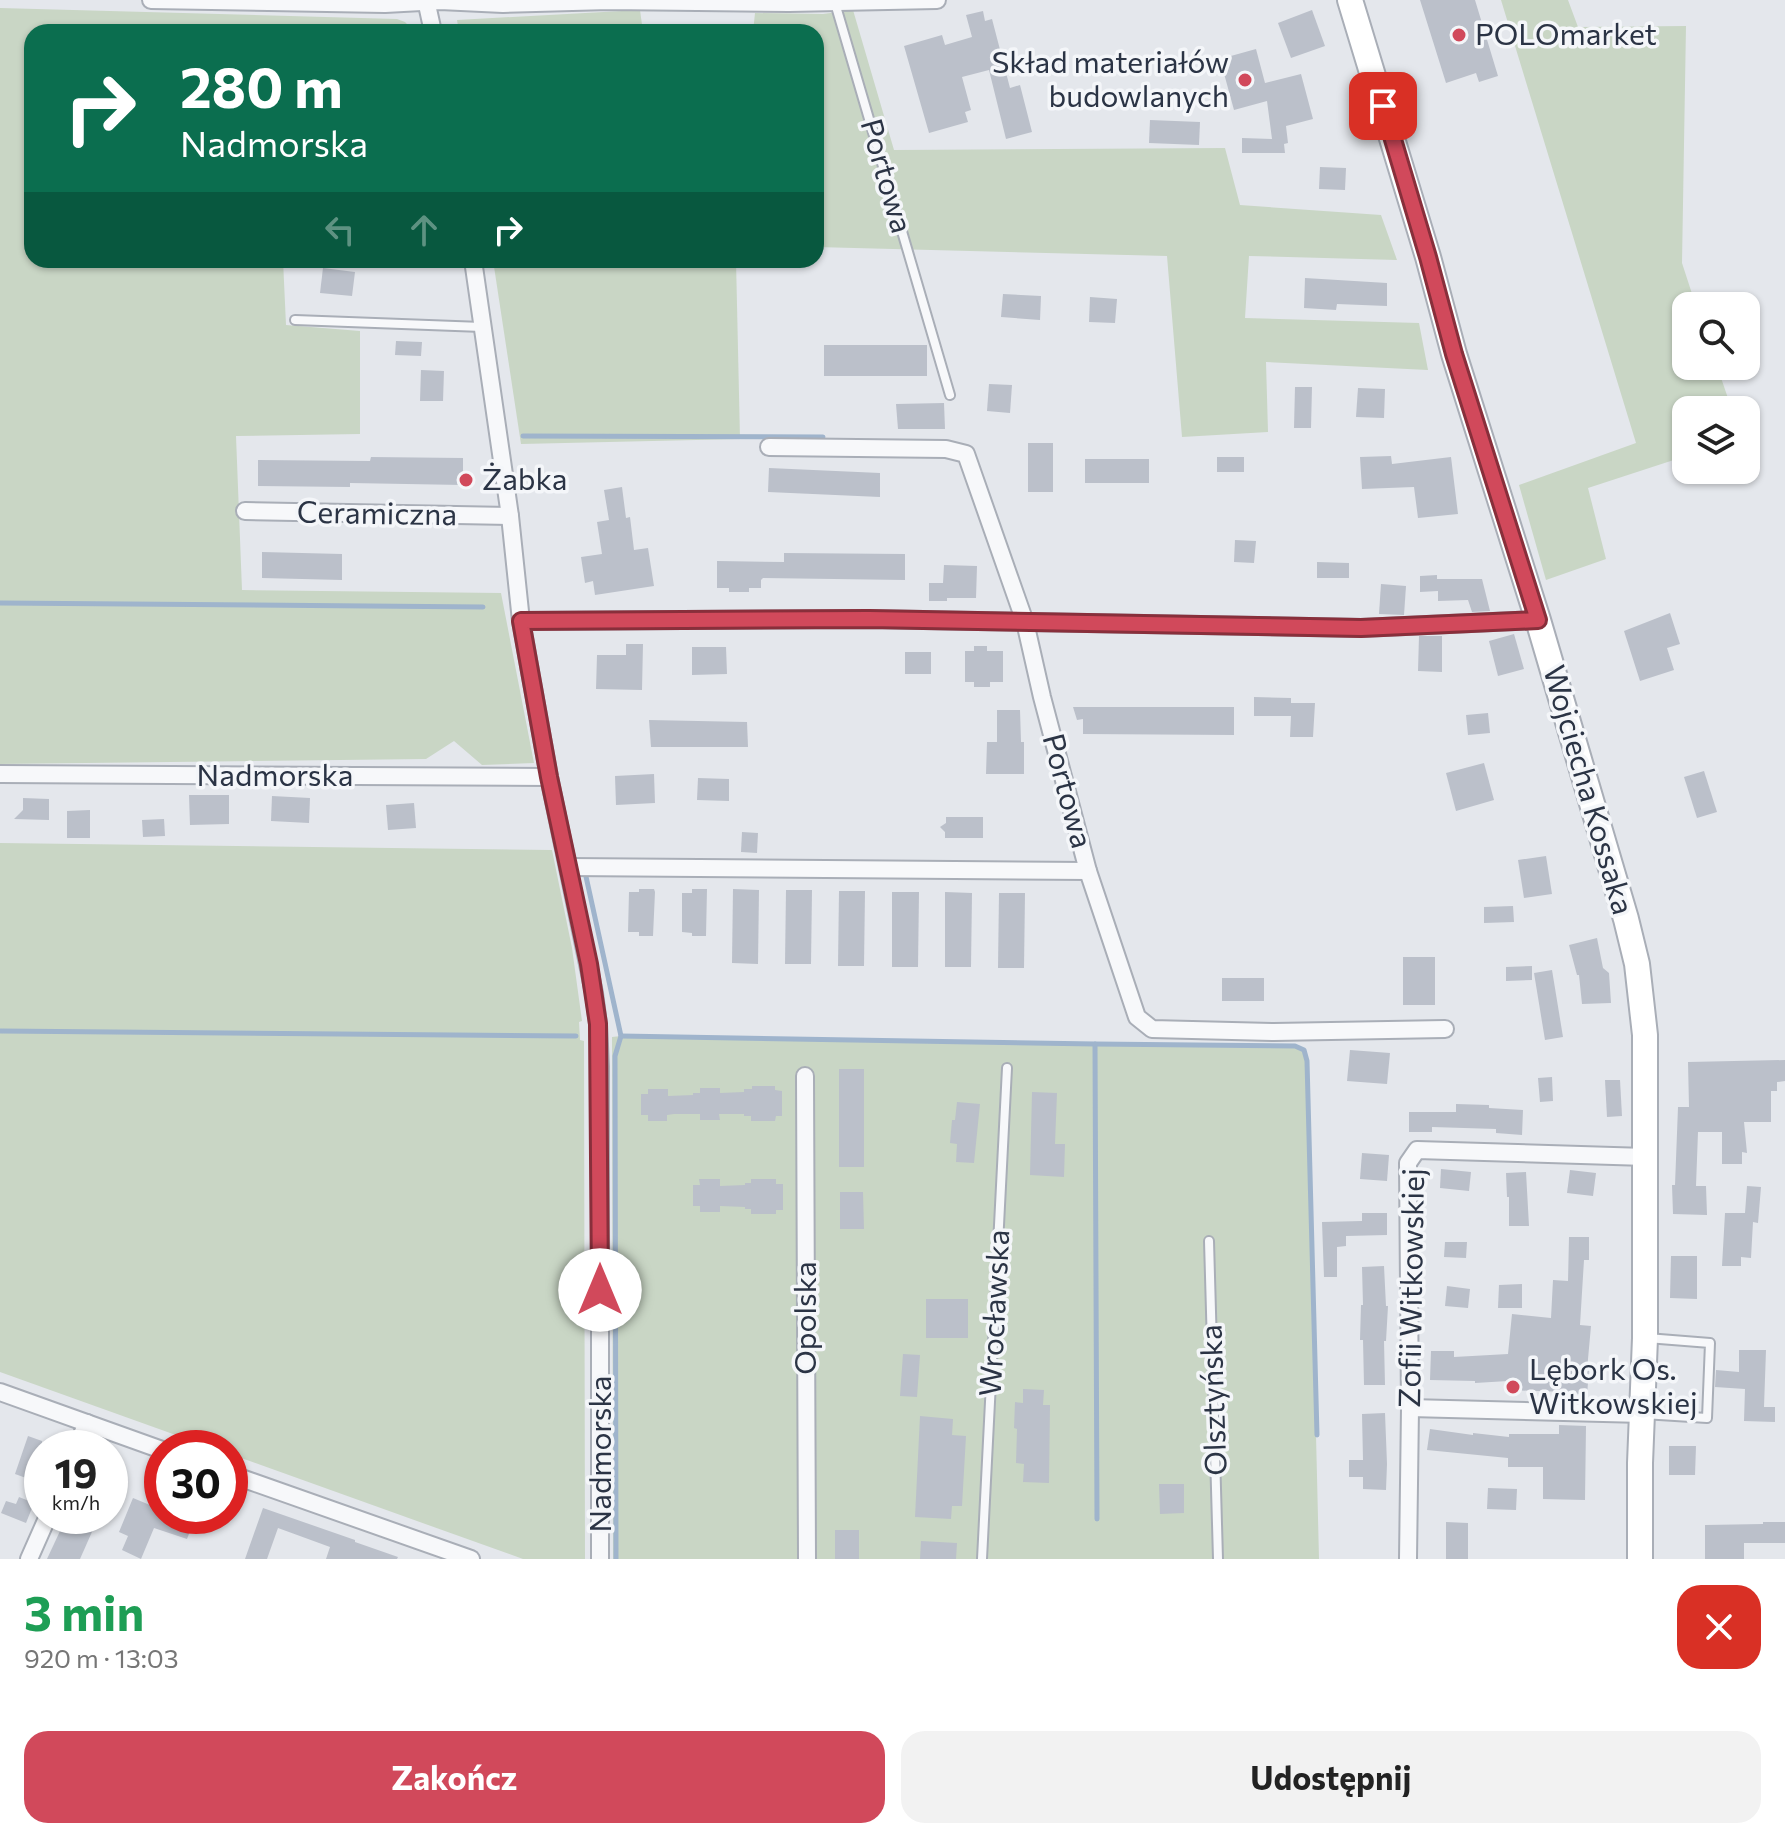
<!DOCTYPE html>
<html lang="pl">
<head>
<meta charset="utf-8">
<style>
  body { margin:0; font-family:Commissioner,sans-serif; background:#f2f2f2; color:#222; height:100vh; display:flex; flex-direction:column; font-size:30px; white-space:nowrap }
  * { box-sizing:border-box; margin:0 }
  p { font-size:26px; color:#767676 }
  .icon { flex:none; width:44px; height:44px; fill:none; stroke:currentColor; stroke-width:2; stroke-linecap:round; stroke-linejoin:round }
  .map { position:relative; height:1559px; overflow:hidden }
  .side { display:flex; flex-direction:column; background:#fff; flex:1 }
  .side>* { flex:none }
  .hud { position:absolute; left:24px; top:24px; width:800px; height:244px; border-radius:24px; box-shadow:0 2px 6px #0004; background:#0b6e4f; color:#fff; overflow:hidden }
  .fabs { position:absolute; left:1672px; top:292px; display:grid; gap:16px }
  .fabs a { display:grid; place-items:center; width:88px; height:88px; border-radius:16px; background:#fff; box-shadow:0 2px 6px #0004; font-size:40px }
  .speed { position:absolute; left:24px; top:1430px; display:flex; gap:16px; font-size:40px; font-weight:700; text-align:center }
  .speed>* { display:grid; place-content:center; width:104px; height:104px; border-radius:50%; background:#fff; box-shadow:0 2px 6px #0004; line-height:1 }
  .speed small { font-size:20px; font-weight:400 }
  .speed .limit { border:12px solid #d22; background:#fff; color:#111 }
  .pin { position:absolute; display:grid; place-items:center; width:68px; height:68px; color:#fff; margin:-34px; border-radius:16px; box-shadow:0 4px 12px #0006 }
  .me { position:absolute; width:88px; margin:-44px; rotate:0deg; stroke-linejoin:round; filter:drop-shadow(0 0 6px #0008) }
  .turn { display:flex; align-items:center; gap:28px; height:168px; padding:0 24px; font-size:36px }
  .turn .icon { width:104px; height:104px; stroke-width:2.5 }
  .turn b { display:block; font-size:56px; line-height:68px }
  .lanes { display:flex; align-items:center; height:76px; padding:0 24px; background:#0003; justify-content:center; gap:40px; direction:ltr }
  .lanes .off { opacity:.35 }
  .round { display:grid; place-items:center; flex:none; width:84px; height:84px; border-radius:24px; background:#f2f2f2 }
  .head { display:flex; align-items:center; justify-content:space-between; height:136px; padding:0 24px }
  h1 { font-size:48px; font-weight:700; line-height:60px; color:#1e9e55 }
  .cta { display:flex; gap:16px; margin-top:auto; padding:16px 24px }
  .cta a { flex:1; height:92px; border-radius:24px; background:#d1495b; color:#fff; font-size:32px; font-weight:700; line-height:92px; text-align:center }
  .cta a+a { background:#f2f2f2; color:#222 }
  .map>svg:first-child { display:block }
  .green { fill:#c9d6c5 }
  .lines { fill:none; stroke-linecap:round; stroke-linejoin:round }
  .stream { stroke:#9fb4cc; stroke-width:5 }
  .building { fill:#bbc0ca }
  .lane-casing { stroke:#a9aeb7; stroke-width:12 }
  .street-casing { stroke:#a9aeb7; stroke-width:20 }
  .secondary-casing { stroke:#a9aeb7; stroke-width:28 }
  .lane { stroke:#f7f8fa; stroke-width:8 }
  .street { stroke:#f7f8fa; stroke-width:16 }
  .secondary { stroke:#fff; stroke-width:24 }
  .route-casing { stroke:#882f3b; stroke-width:20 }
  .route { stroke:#d1495b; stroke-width:14 }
  .poi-dot { fill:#d1495b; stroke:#f4f6f9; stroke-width:3 }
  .labels { text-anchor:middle; stroke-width:7; stroke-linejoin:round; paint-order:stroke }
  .poi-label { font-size:30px; fill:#2b3445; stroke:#f4f6f9; text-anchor:start }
  .street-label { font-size:30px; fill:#2b3445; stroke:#f4f6f9 }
</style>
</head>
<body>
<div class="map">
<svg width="1785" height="1559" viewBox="0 0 1785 1559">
  <rect width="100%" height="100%" fill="#e4e7ec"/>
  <g class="green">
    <polygon points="1501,0 1568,0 1578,27 1686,26 1682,263 1696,306 1686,306 1686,366 1717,366 1732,410 1686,410 1686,456 1588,488 1606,559 1546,580 1519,485 1636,443"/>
    <polygon points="0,8 397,19 405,22 415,32 32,32 32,260 283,260 286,325 360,331 360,434 236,436 242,590 501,593 534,763 482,765 454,741 426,759 0,764"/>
    <polygon points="640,10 643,32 459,32 457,20"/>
    <polygon points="853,10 894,150 1225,148 1240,205 1381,215 1397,260 1249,256 1245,318 1419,323 1428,370 1266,362 1268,432 1182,437 1167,256 816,247 816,32 753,32 755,13 823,14"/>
    <polygon points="493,260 736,260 740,439 521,444"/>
    <polygon points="0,843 552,850 572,948 582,1021 579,1022 580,1040 584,1041 585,1559 523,1559 230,1454 230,1448 212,1448 0,1372"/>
    <polygon points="621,1036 1095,1044 1295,1046 1304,1050 1307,1061 1319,1559 613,1559 612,1037"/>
  </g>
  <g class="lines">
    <g class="stream">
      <polyline points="523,436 823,437"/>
      <polyline points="0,603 483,607"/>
      <polyline points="585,872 621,1036 615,1056 616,1559"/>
      <polyline points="0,1031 576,1036"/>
      <polyline points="621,1036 1095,1044 1295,1046 1304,1050 1307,1061 1317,1435"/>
      <polyline points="1095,1044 1097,1519"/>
    </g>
  </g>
  <g class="building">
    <polygon points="1420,0 1475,0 1498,76 1479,82 1476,73 1446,83"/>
    <polygon points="1312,10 1325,46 1291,58 1278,23"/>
    <polygon points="983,11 985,21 992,19 1010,88 1020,85 1032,132 1006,139 989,70 962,77 971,110 965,112 968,122 929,133 904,46 942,35 945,45 972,37 966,15"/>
    <polygon points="1256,49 1265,83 1301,74 1313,119 1286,126 1288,143 1284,144 1285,153 1242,153 1242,138 1272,139 1267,101 1234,110 1220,59"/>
    <polygon points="1150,120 1200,122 1199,145 1149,143"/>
    <polygon points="1320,167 1346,168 1345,190 1319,189"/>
    <polygon points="323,268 355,272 352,296 320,293"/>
    <polygon points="1305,278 1387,283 1387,306 1337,304 1336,310 1304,308"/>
    <polygon points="1003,294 1041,296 1040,320 1001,317"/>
    <polygon points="1090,297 1117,299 1115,323 1089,322"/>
    <polygon points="396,341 422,342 421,356 395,355"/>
    <rect x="824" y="345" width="103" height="31"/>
    <polygon points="421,370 444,371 443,401 420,401"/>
    <polygon points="989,384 1012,385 1010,413 987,411"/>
    <polygon points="1295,387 1312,387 1311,428 1294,428"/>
    <polygon points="1358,388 1385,389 1384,418 1356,417"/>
    <polygon points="944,403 945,429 898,429 896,404"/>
    <rect x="1028" y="443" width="25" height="49"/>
    <polygon points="1391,456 1392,464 1451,457 1458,514 1418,518 1414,487 1362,489 1360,457"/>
    <polygon points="371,457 463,458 463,485 350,483 350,487 258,486 258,460 370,461"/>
    <rect x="1217" y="457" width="27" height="15"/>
    <rect x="1085" y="459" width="64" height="24"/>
    <polygon points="769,468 880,473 880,497 768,492"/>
    <polygon points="622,487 626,518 630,517 634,550 648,548 654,586 595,595 593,581 585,583 581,557 602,554 597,522 609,520 604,490"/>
    <polygon points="1235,540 1256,541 1254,563 1234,562"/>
    <polygon points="262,552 342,554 342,580 262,578"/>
    <polygon points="784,553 905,554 905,580 763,578 761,580 761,588 749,588 749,592 729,592 729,588 717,588 717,561 784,562"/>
    <polygon points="1317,562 1349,563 1349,578 1317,578"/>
    <polygon points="944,565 977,566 976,598 947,598 947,601 929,601 929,583 943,583"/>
    <polygon points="1437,575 1437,579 1482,579 1490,611 1472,612 1468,600 1438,601 1438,591 1420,592 1420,576"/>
    <polygon points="1381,584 1406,586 1404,615 1379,614"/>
    <polygon points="1670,613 1680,644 1667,648 1674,670 1640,681 1624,631"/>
    <polygon points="1514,634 1524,669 1498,676 1489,641"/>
    <polygon points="1419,636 1442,636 1442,672 1418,671"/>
    <polygon points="626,644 643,644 642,690 596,689 597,655 626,655"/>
    <polygon points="974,646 987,646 987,651 1003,651 1003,682 990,682 990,687 974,687 974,682 965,682 965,651 974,651"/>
    <polygon points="692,647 726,647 727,674 692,675"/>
    <rect x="905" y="652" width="26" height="22"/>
    <polygon points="1254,697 1291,698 1291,703 1315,703 1313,737 1290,737 1291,716 1254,716"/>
    <polygon points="1073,707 1234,707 1234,735 1083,734 1083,719 1077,720"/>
    <polygon points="997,710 1020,710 1021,742 1024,742 1024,774 986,774 987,742 997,742"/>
    <polygon points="1488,713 1490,733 1468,735 1466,715"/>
    <polygon points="649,720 747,722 748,747 651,747"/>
    <polygon points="1484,763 1494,800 1456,811 1446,773"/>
    <polygon points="1704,771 1717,812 1697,818 1684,777"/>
    <polygon points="654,774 655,803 616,805 615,776"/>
    <polygon points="698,778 729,779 729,801 697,800"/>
    <polygon points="189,795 229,795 229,824 190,825"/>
    <polygon points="272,796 310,798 309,823 271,821"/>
    <polygon points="23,798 49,799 49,820 14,819 23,810"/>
    <polygon points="414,803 416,828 388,830 386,805"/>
    <polygon points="90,810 90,838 67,838 67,811"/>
    <polygon points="946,817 983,817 983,838 945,838 945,832 940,827 946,823"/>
    <polygon points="164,819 165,836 143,837 142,820"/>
    <polygon points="742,832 758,833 757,853 741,852"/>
    <polygon points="1546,856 1552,894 1524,898 1518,860"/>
    <polygon points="639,889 654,889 655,892 653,936 639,936 639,932 628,932 629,892 639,892"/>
    <polygon points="692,889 707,889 706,936 692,936 692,933 682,932 682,893 692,893"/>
    <polygon points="733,889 759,890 758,964 732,963"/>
    <polygon points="786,890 812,890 811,964 785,964"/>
    <polygon points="839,891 865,891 864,966 838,966"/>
    <polygon points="892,892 919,892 918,967 892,967"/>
    <polygon points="945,892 972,893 971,967 945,967"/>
    <polygon points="999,893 1025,893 1024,968 998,968"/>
    <polygon points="1513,906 1514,922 1484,923 1484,907"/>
    <polygon points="1597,938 1603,968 1609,973 1611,1003 1582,1004 1579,975 1577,975 1569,945"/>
    <rect x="1403" y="957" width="32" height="48"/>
    <polygon points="1532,966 1532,980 1506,981 1506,967"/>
    <polygon points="1552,970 1563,1037 1545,1040 1534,973"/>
    <rect x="1222" y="978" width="42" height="23"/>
    <polygon points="1350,1050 1390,1053 1387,1084 1347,1081"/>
    <polygon points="1785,1060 1785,1081 1777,1082 1777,1091 1771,1091 1771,1122 1744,1122 1747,1153 1742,1152 1742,1164 1722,1164 1722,1132 1698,1132 1696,1186 1706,1186 1707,1215 1673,1214 1672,1185 1675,1185 1678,1107 1689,1107 1688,1062"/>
    <rect x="839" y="1069" width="25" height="98"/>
    <polygon points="1552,1077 1553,1101 1540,1102 1538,1078"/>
    <polygon points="1605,1080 1620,1080 1622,1116 1607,1117"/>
    <polygon points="752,1086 775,1086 775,1090 782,1091 782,1116 776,1116 775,1121 751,1121 751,1116 744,1116 744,1114 719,1114 720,1120 700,1120 700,1114 674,1114 667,1115 667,1121 648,1121 648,1115 641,1115 641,1094 648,1094 648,1089 668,1089 668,1096 693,1095 693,1093 700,1093 700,1088 720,1088 720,1093 744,1092 744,1089 752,1089"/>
    <polygon points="1032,1092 1057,1093 1055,1144 1065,1144 1064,1177 1030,1175"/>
    <polygon points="957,1102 980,1104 974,1163 956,1162 957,1144 950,1143 952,1120 955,1120"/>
    <polygon points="1456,1104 1489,1105 1489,1108 1523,1110 1522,1135 1496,1133 1496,1129 1432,1127 1432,1132 1409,1132 1409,1112 1456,1112"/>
    <polygon points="1362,1153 1389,1155 1387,1181 1360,1179"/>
    <polygon points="1441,1169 1471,1172 1469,1191 1440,1188"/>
    <polygon points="1570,1170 1596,1173 1593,1196 1567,1193"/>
    <polygon points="1526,1172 1529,1226 1509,1226 1509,1197 1507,1197 1506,1173"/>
    <polygon points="699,1179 720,1179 720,1186 745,1185 745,1183 751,1183 751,1179 776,1179 776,1184 783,1184 783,1210 776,1210 776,1214 751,1214 751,1209 745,1209 745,1207 720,1206 720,1212 700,1212 700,1206 693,1206 693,1185 700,1185"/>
    <polygon points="1747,1186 1761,1187 1758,1223 1753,1222 1751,1258 1741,1257 1741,1266 1722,1266 1725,1213 1745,1213"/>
    <polygon points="840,1192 863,1192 864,1229 840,1229"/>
    <polygon points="1362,1213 1387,1213 1387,1235 1346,1236 1346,1246 1337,1247 1337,1277 1324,1277 1322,1222 1362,1221"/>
    <polygon points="1569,1237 1589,1237 1589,1260 1584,1260 1580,1325 1591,1326 1587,1370 1589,1370 1587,1395 1566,1392 1507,1390 1508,1381 1475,1383 1475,1381 1430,1380 1431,1351 1454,1351 1454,1357 1508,1354 1512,1314 1551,1318 1553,1280 1568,1281"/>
    <polygon points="1445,1242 1467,1242 1466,1258 1444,1257"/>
    <polygon points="1671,1256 1697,1256 1697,1299 1670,1298"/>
    <polygon points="1384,1266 1386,1306 1388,1306 1386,1341 1384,1341 1385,1385 1364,1385 1363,1340 1360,1340 1361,1305 1363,1305 1362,1267"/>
    <polygon points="1522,1284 1522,1308 1498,1308 1499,1285"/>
    <polygon points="1447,1286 1470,1289 1468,1308 1445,1306"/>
    <rect x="926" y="1299" width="42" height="39"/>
    <polygon points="1739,1350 1766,1350 1764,1407 1775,1407 1775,1422 1744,1421 1745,1389 1715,1387 1716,1370 1739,1372"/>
    <polygon points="903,1354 920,1355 917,1397 900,1396"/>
    <polygon points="1023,1389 1044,1390 1043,1405 1050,1405 1049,1483 1023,1482 1024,1464 1016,1463 1017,1429 1014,1428 1015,1402 1023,1403"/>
    <polygon points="1385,1413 1387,1464 1386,1490 1363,1489 1363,1477 1349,1477 1349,1460 1363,1460 1362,1414"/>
    <polygon points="920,1416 953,1419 952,1435 966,1436 962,1506 952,1506 951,1519 915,1517"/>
    <polygon points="1559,1425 1586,1426 1585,1500 1543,1499 1543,1467 1508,1467 1508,1458 1427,1450 1430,1429 1473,1435 1473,1433 1509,1437 1509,1434 1559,1434"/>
    <polygon points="28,1436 42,1441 42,1466 37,1482 15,1474"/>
    <polygon points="1669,1446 1696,1446 1695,1475 1669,1475"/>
    <polygon points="1159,1484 1184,1484 1184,1513 1160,1514"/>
    <polygon points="1488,1488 1517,1489 1516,1510 1487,1509"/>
    <polygon points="19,1497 34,1503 26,1523 1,1513 6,1501 16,1504"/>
    <polygon points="133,1498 162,1510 162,1516 196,1516 187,1539 154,1528 141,1559 122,1550 128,1536 119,1532"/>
    <polygon points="263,1508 355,1540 355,1542 398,1557 397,1559 326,1559 330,1547 278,1528 267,1559 245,1559"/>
    <polygon points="67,1516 99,1516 80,1559 47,1559"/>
    <polygon points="1446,1522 1468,1523 1468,1559 1446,1559"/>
    <polygon points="1763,1522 1785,1522 1785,1543 1744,1543 1744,1559 1705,1559 1705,1525 1763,1524"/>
    <rect x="835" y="1530" width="24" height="29"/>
    <polygon points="921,1541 957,1543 956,1559 920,1559"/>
  </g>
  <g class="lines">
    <g class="lane-casing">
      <g id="lane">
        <polyline points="835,3 950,395"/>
        <polyline points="295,320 482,327"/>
        <polyline points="1209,1241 1218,1559"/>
        <polyline points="1643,1414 1707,1418 1710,1343 1647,1338"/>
        <polyline points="982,1559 1007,1068"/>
      </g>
    </g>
    <g class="street-casing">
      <g id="street">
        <polyline points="151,0 385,4 440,1 503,4 609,1 789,3 937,0"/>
        <polyline points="426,0 433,32"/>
        <polyline points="473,260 510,516 521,621 549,777 594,993 598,1024 600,1067 600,1559"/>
        <polyline points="769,447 946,449 966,454 1025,622 1042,697 1088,871 1137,1017 1152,1029 1274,1032 1445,1029"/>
        <polyline points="245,511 510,516"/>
        <polyline points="521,621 869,619 1361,628 1538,620"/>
        <polyline points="0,774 549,777"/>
        <polyline points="568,867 1088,871"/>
        <polyline points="805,1076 807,1559"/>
        <polyline points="0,1392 162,1450"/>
        <polyline points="1410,1408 1643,1414"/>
        <polyline points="76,1448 87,1423"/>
        <polyline points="230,1474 471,1559"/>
        <polyline points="29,1559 48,1516"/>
        <polyline points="1408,1559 1410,1408 1408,1163 1417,1150 1646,1157"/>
      </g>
    </g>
    <g class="secondary-casing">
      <polyline id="secondary" points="1350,0 1428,257 1454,354 1538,620 1626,919 1637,964 1645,1035 1645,1338 1640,1463 1640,1559"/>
    </g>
    <use href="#lane" class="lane"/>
    <use href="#street" class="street"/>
    <use href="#secondary" class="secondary"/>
  </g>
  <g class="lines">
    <g class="route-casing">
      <polyline id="route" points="600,1290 598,1024 589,964 549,777 521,621 869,619 1361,628 1538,620 1454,354 1428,257 1383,106"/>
    </g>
    <use href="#route" class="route"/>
  </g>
  <g class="poi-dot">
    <circle cx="1459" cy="35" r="8"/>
    <circle cx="1245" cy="80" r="8"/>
    <circle cx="466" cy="480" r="8"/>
    <circle cx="1513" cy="1387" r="8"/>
  </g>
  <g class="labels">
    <g class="poi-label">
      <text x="1475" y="45">POLOmarket</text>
      <text x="1229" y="73" text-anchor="end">Skład materiałów<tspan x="1229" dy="34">budowlanych</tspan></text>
      <text x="482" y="490">Żabka</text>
      <text x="1529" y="1380">Lębork Os.<tspan x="1529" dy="34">Witkowskiej</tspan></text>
    </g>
    <g class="street-label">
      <text transform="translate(886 176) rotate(74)" y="10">Portowa</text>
      <text transform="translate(377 514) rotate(1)" y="10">Ceramiczna</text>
      <text x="275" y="786">Nadmorska</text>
      <text transform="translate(1588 790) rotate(74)" y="10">Wojciecha Kossaka</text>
      <text transform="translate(1067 791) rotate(75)" y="10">Portowa</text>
      <text transform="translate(1412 1288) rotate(-89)" y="10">Zofii Witkowskiej</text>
      <text transform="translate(995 1313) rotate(-87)" y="10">Wrocławska</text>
      <text transform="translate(806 1318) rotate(-90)" y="10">Opolska</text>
      <text transform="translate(1214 1400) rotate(-92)" y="10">Olsztyńska</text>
      <text transform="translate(601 1454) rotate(-90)" y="10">Nadmorska</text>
    </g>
  </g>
</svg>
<div class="fabs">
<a><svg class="icon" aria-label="search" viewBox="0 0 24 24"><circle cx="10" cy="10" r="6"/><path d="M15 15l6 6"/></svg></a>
<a><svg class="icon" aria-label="layers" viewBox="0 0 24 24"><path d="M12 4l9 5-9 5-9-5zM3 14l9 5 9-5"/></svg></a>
</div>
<div class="speed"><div>19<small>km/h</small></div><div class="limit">30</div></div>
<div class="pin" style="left:1383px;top:106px;background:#d93025"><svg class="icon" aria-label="arrive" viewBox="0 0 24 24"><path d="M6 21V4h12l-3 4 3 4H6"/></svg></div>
<svg class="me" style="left:600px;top:1290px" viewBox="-20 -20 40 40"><circle r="19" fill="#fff"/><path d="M0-13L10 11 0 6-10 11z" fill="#d1495b"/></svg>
<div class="hud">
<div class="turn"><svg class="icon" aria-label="right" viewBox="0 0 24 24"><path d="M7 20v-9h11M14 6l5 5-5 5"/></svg><div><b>280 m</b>Nadmorska</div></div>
<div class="lanes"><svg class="icon off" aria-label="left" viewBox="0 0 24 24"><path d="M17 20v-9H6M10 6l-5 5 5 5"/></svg><svg class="icon off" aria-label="ahead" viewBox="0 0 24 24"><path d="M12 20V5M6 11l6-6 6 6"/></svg><svg class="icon" aria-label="right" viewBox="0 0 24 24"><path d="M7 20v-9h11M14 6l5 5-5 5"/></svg></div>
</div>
</div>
<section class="side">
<div class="head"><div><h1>3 min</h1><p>920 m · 13:03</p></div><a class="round" style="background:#d93025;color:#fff"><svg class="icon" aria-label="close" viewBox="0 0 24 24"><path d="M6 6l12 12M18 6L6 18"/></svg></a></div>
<div class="cta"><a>Zakończ</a><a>Udostępnij</a></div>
</section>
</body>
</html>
